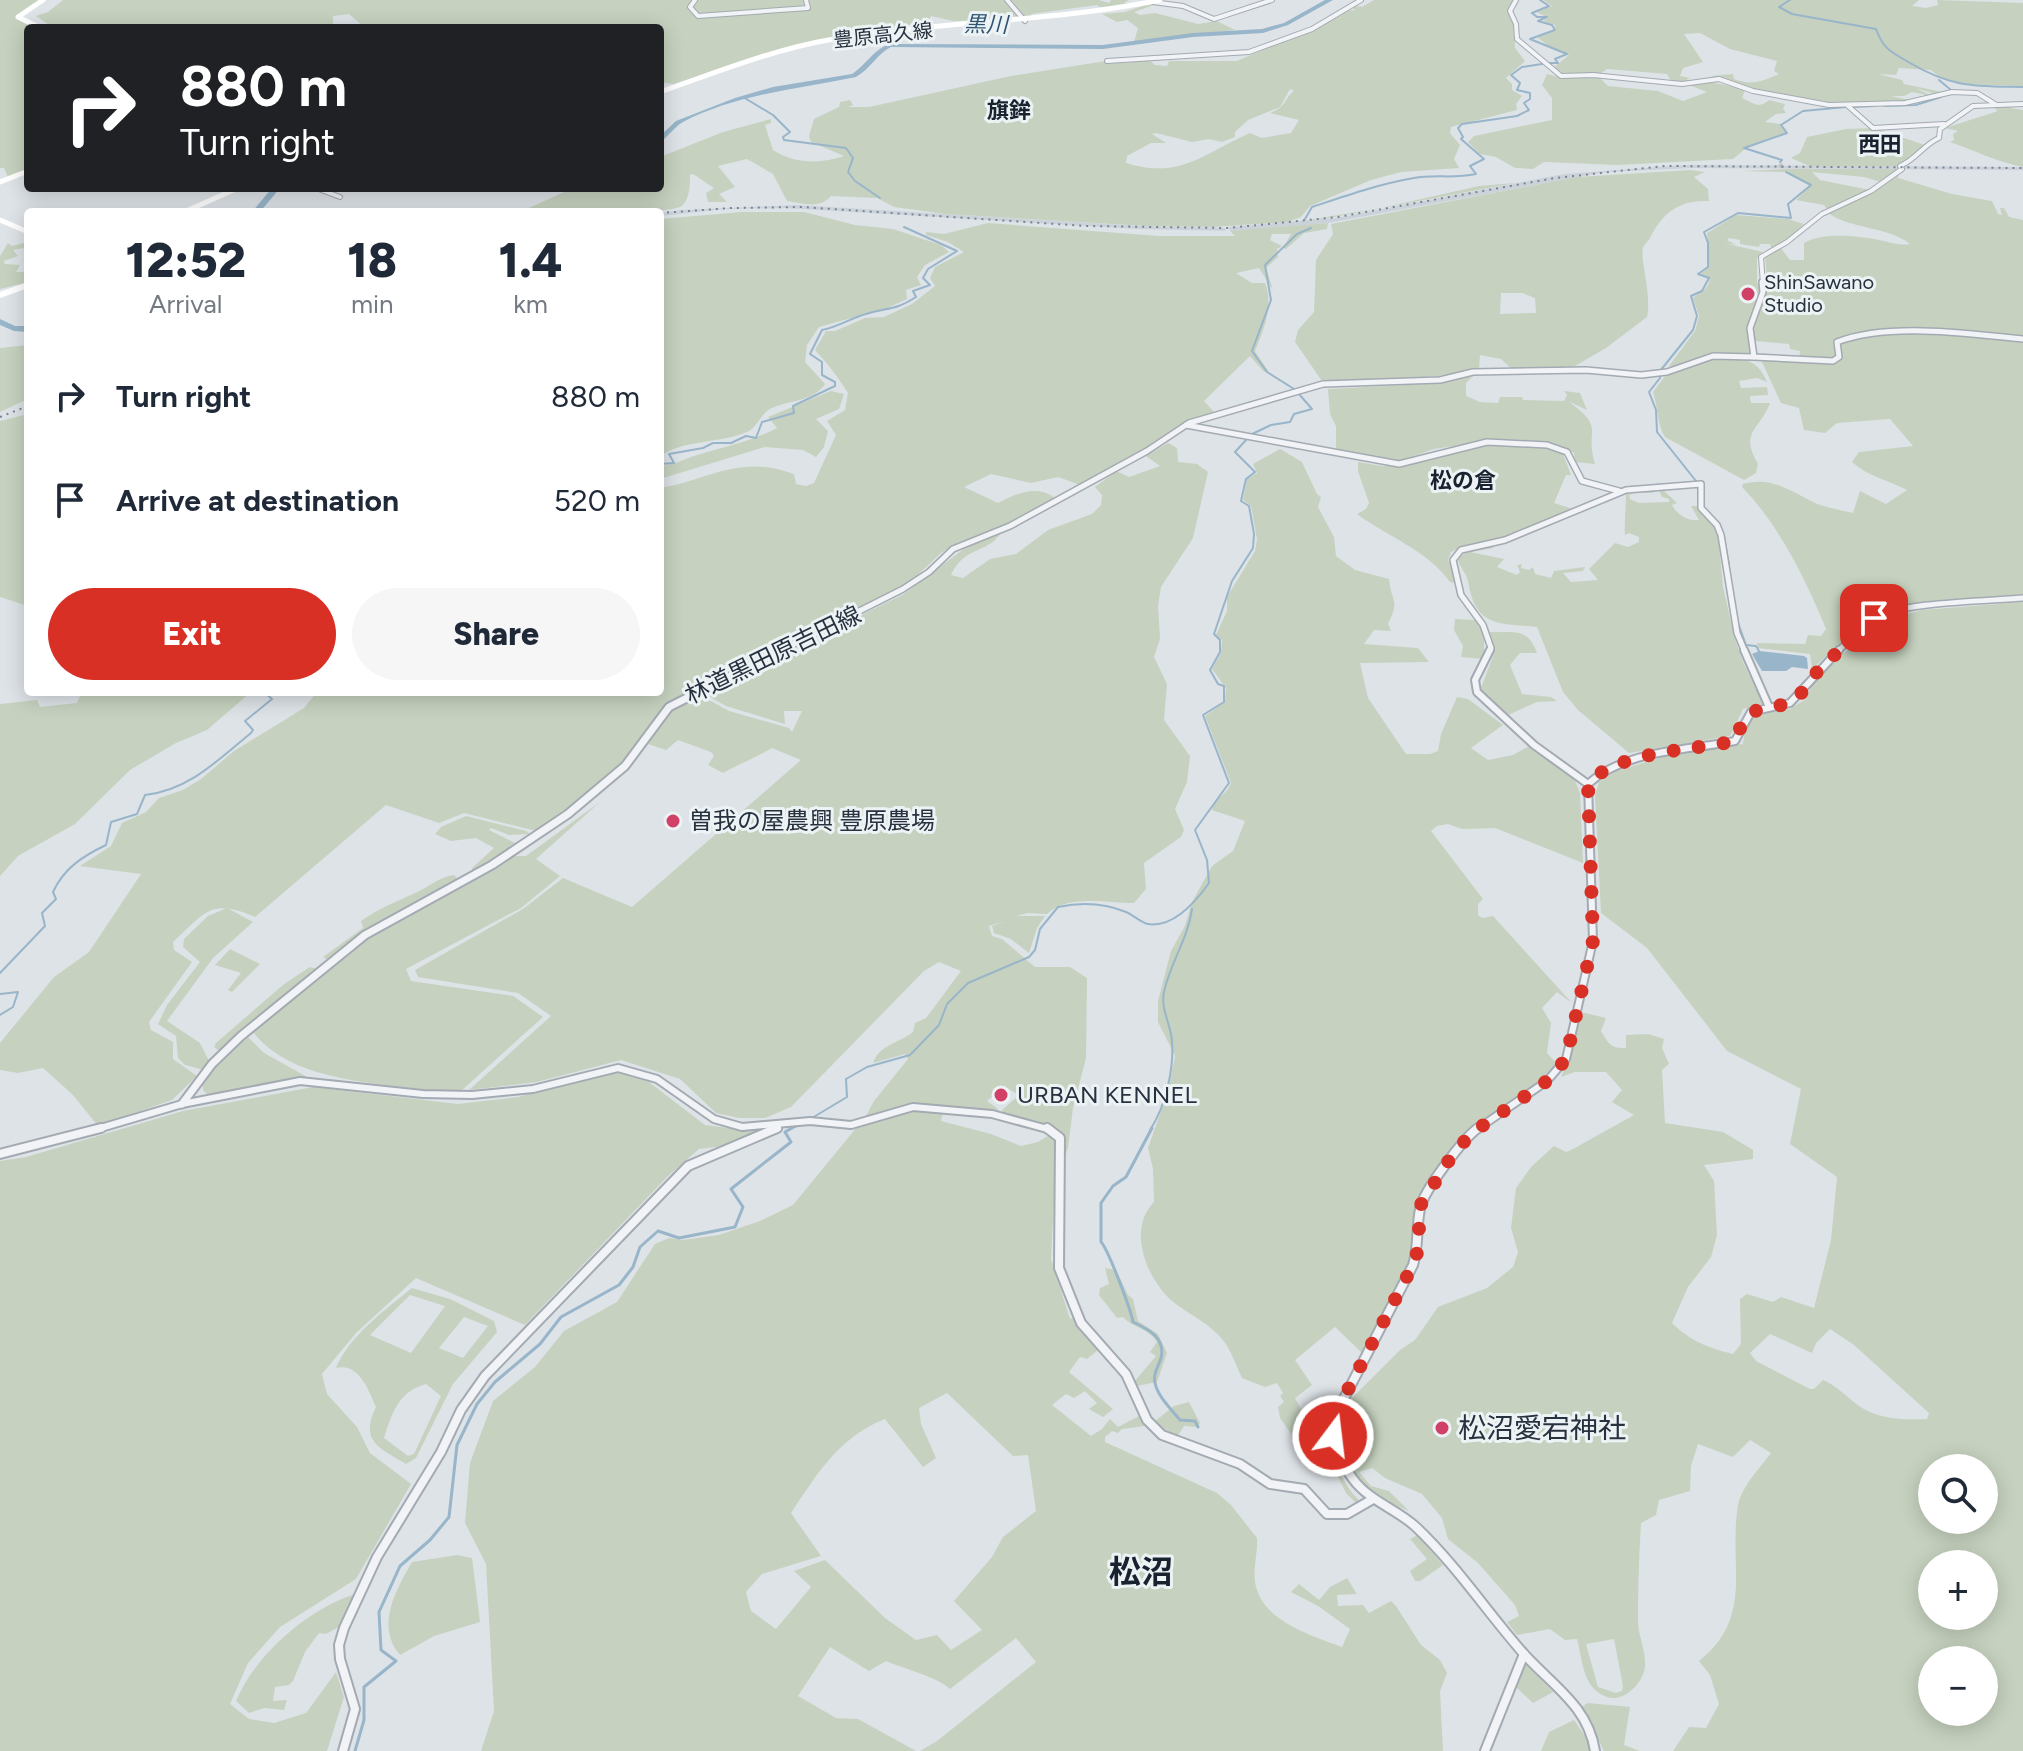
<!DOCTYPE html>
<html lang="en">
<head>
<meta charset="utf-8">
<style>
  body { margin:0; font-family:Figtree,"Noto Sans JP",sans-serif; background:#f6f6f7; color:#1f2937; height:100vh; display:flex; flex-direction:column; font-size:30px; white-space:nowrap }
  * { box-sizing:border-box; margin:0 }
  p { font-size:26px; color:#747a83 }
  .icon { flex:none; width:44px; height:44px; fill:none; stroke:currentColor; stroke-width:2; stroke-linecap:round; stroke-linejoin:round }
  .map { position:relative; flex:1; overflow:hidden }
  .details { position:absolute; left:24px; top:208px; width:640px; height:488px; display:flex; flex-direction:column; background:#fff; border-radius:8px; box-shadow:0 4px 20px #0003 }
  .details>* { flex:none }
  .guide { position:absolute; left:24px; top:24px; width:640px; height:168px; border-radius:8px; box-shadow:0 4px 20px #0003; background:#202124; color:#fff; overflow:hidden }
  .controls { position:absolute; left:1918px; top:1454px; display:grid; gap:16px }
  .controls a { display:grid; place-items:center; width:80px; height:80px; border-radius:50%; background:#fff; box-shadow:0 4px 20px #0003; font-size:40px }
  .pin { position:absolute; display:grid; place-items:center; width:68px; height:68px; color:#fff; margin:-34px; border-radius:16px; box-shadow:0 4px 12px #0006 }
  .me { position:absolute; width:88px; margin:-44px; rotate:15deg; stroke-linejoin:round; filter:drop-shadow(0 0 6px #0008) }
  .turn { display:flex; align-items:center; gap:28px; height:168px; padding:0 24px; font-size:36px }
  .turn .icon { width:104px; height:104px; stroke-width:2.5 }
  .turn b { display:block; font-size:56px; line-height:68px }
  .eta { display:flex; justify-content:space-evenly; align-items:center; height:136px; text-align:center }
  .eta b { font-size:48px; font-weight:800; line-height:56px }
  .primary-button { display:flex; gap:16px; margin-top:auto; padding:16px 24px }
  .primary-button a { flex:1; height:92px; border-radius:48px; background:#d93025; color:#fff; font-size:32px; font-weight:800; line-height:92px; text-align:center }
  .primary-button a+a { background:#f6f6f7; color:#1f2937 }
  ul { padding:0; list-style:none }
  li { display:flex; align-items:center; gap:24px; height:104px; padding:0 24px }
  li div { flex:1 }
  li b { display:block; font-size:30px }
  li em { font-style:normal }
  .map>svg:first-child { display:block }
  .built { fill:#ccd2da }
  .green { fill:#c6d2bf; fill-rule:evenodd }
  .water { fill:#98b5c9 }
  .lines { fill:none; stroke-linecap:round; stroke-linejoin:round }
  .stream-far1 { stroke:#98b5c9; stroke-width:2 }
  .stream { stroke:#98b5c9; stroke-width:3 }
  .river { fill:#98b5c9; fill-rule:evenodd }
  .minor-tunnel { stroke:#b9c0c6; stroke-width:4; stroke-dasharray:4 2; stroke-linecap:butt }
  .minor-far3-casing { stroke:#a3aab2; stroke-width:6 }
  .minor-far2-casing { stroke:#a3aab2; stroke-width:8 }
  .minor-far1-casing { stroke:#a3aab2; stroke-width:10 }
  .minor-casing { stroke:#a3aab2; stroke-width:12 }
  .tertiary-far1-casing { stroke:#a3aab2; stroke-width:8 }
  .tertiary-casing { stroke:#a3aab2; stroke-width:11 }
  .minor-far3 { stroke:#f1f3f6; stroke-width:4 }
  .minor-far2 { stroke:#f1f3f6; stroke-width:5 }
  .minor-far1 { stroke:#f1f3f6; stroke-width:6 }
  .minor { stroke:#f1f3f6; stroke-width:8 }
  .tertiary-far1 { stroke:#f1f3f6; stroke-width:5 }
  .tertiary { stroke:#f1f3f6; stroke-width:7 }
  .secondary-far1 { stroke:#fff; stroke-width:5 }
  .secondary { stroke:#fff; stroke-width:6 }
  .rail { stroke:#778492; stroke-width:2; stroke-dasharray:2 5; stroke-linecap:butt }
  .route { stroke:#d93025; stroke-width:14; stroke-dasharray:0 25.2 }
  .poi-dot { fill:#d04067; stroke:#edf2f5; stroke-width:3 }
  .labels { text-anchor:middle; stroke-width:6; stroke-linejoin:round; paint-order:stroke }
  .far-street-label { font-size:20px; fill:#27323f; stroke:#edf2f5 }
  .far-poi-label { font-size:20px; fill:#27323f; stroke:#edf2f5; text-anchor:start }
  .far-water-label { font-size:22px; font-style:italic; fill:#305673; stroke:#edf2f5 }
  .far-neighbourhood-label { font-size:22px; font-weight:bold; fill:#19232f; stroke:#edf2f5 }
  .street-label { font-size:24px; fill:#27323f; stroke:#edf2f5 }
  .poi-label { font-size:24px; fill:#27323f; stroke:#edf2f5; text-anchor:start }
  .near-poi-label { font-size:28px; fill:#27323f; stroke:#edf2f5; text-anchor:start }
  .near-neighbourhood-label { font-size:32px; font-weight:bold; fill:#19232f; stroke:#edf2f5 }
</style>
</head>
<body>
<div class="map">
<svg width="2023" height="1751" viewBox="0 0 2023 1751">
  <rect width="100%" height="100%" fill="#dee3e8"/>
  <g class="built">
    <polygon points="1686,165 2023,167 2023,170 1692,168 1606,172 1328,223 1248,230 1230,231 1229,227 1336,218 1564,174"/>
    <polygon points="797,205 1140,226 1225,228 1226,231 1139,229 786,208 725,209 660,216 660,213 682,210"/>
  </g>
  <g class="green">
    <polygon points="0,0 43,0 20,14 18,19 37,28 28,28 28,169 8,177 4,168 0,168"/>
    <polygon points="63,0 1099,0 1109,3 1111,0 1129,0 1124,3 1131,5 1106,11 1097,5 1031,14 1033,19 953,21 931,16 927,23 872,29 876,32 810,43 673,84 660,82 660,28 365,28 349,14 333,16 333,28 43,28 24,20 44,26 49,25 36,16 48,12"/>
    <path d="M1374,0H1515L1509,13L1515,24V48L1525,61L1506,78L1512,84V90L1522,96L1516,104L1517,110L1451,127L1450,133L1460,145L1454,159L1459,168L1401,172L1371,180L1310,206L1301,217L1287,222L1213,227L1146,226L946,214L894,207L877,198L831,196C819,210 802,203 787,201L773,174L747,159L718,166L735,187L719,194L727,202H708L706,193L714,188L693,174L690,175C690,184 690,197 683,205C674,216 542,212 520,212L573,188H660V157L723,132L771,119V123L765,125L773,150C794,164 821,164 844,156L811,142L809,136L814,119L839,107L840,102L850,100L853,105L848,107H869L1011,76L1106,61L1126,63L1148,59L1155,65L1167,66L1169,61H1237L1340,16L1345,11L1355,10L1351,7L1354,5L1362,7ZM1290,89L1294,91C1284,98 1287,107 1270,113L1299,120L1291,133L1262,138L1250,133C1204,153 1181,180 1126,163L1127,156L1151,143H1166L1152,134L1156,133L1192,142L1209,139L1222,142L1235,137V132L1248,120L1280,107Z"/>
    <path d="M1543,0H1919L1912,6L1926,8L1938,5L1937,0L2023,3V86L1963,84L1942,79L1931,70L1899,68L1896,75L1878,74L1902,80L1904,84L1947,93L1938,95L1916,88L1932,96L1912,92L1904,96H1891L1915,101L1846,105L1752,89L1711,76L1733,74L1734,79C1751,86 1763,81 1779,74L1774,71L1777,61L1730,49L1700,33L1684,34L1703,62L1683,68L1680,76L1690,78L1686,80L1690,82L1671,81L1667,74L1607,69L1600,74H1560L1553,68L1569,55L1554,50L1537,37L1556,31L1555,25L1543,21L1548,18L1535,11L1552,6Z"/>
    <polygon points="1154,2 1179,7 1154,5 1134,12 1140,15 1155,13 1198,24 1217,21 1235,30 1134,42 1138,28 1127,20 1117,22 1102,14 1125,12"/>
    <path d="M1547,74L1563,78H1600L1608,86L1658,91L1683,101L1707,92L1689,85C1707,79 1727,85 1745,90L1742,98C1752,102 1759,110 1769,100L1785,104L1783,109L1786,113L1776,114L1765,122L1781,124L1787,132L1745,149L1733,159L1617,165L1544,162L1533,169L1515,168L1496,157L1480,154L1468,142L1474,136L1552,120V98L1542,85Z"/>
    <path d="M2008,104L2011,108L2023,110V167C1996,162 1974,150 1950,142L1954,140L1953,134L1958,131L1945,128L1998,111L1991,106Z"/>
    <polygon points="1874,128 1925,145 1899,166 1809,166 1791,158 1800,153 1807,137 1846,129"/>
    <polygon points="1785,169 1900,169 1881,182 1864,177 1812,172 1820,180 1870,190 1827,209 1824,205 1796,200 1810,186 1785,172 1742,171"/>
    <path d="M1690,170L1705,172L1694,177L1708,189L1709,201C1679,200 1663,212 1650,238C1648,242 1644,244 1643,248C1640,261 1652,295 1647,317L1606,348L1575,366L1514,371L1501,359L1480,355L1479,369L1438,376L1324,384L1295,342L1298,330L1314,312L1316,260L1333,234L1331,224L1577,177ZM1501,293H1522L1535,298L1536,313L1500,314Z"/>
    <path d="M1899,174L1898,178L1952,194L1992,201L1998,214L2002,215L2000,208H2004L2009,217L2023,220V594L1887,606L1871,615L1812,669L1810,654L1758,648L1757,643L1805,644L1808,635L1821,636L1826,629C1806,580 1779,525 1742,487L1743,484C1772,476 1790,491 1815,503C1827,508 1841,510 1853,513L1860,491L1886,504L1907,490C1888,480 1867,476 1852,462L1859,452L1913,446L1890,419L1837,423L1825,433L1804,430L1799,408L1781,403L1761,360L1799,363L1800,351L1790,349L1789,344L1755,341L1753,328L1768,286L1765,257L1780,247L1790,260H1804V243C1824,232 1857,236 1879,240C1891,242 1898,246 1910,244C1887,226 1853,230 1828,213Z"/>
    <polygon points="1515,183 1334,217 1290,223 1381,208 1479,186"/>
    <path d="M742,212H804L855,225L893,229L941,245L949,252L925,265L917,277L921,285L906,290L907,299L887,308L819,327L807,345L805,362L825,384C813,402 788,400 770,409C761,414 757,427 749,431C726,443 678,440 660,457V219Z"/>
    <path d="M1736,215L1788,219L1804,224L1785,242L1771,248L1770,244H1760L1759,247L1740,244V240L1729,238L1727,240L1736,245L1723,243L1763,252L1757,258V283L1761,285L1760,296L1751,298L1757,299L1747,327L1751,355L1709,354L1675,367L1669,366L1695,331L1699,316L1693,298C1702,290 1708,291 1710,278L1701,274L1709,267L1707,233Z"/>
    <path d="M988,223L1159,236H1235L1230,231L1328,223L1327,229L1304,233L1286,249L1283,248L1291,234H1272L1270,240L1282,246L1277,249L1278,257L1266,268L1273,290L1259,268L1236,273L1252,283H1265C1274,305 1264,329 1255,351L1269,372H1264L1250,356L1204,401L1214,412L1181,424L1156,443L1080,485L1058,477L1031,483L991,474L964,487L998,503C1017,493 1039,484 1056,499L1009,526L959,542L941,553L908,584L670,703C653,718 646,735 632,752C606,784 570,810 536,831L464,813L439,823L386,805L255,917C210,898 206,912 173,942L174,950L192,962L149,1022L151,1030L173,1042V1059L197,1076L172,1100L98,1126L73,1095L43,1068L18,1073L0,1070V1043L54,977L89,952L141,874L80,866L111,846L122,823L146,812L159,798L183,790L201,779L234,751L304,708L317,692H660V488C712,479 738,454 794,474L796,484L806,486L814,483L836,435L827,421L845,410L848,393C838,377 828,364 815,350L826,331H835L865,318L884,317L912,304L935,286L930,278L935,267L964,252L948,242L926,235V232L944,234Z"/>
    <polygon points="28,242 28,247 13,250 18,256 4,261 5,264 20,265 16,272 28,272 28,282 0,289 0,256 8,243 12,246"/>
    <polygon points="28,345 28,399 0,412 0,348"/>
    <path d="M1731,357C1749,359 1760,364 1767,382L1757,378L1739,381L1741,388L1767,387L1768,395L1750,396L1751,403H1770C1760,430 1739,431 1758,464L1756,473L1744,480L1665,437C1657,425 1658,407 1653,392L1666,375L1713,359Z"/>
    <path d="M1473,376L1466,383V396L1480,402L1498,403L1500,397H1522L1523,400L1564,401L1567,395L1564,391L1580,393L1587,410L1568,401C1607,430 1584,426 1595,464L1575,462L1574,453L1558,445L1539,441L1501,439L1434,449L1400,461L1336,453V426L1330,414L1328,389L1443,383Z"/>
    <path d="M831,391L844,394L839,409L816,419L828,431L824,447L816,457L803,450L765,447L660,479V466C674,465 684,459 697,455C725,447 752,441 777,428L768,417Z"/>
    <polygon points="28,414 28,606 0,597 0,421"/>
    <path d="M1168,443L1177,448L1178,462L1197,464L1208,472L1193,538L1161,587L1158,606L1160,639L1154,657L1167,684L1164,720L1190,756L1187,782L1175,809L1184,830L1181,837L1144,863L1146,889L1134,903C1108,903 1067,894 1047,914L1027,913L1017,916H1045L1037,928L1029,953L1011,939L994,933L992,926L1005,921L989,926L992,936L1002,939L1035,967H1070L1087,978L1086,1058L1073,1108L1068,1148L1055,1182L1051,1259L1070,1319L1074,1317L1098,1350L1087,1359L1080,1357L1069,1372L1113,1409L1103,1417L1089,1409L1097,1403L1085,1391L1074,1398L1066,1394L1052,1405L1091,1436L1102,1429L1110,1419L1118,1427L1139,1416L1145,1426L1122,1429L1118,1433L1112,1431L1105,1437V1442L1217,1493L1231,1505L1257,1538C1258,1552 1253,1567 1255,1582C1261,1621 1311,1635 1342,1647L1350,1629L1318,1606L1291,1592L1299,1584L1319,1600L1330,1587L1347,1578L1357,1594L1337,1595L1338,1606L1363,1605L1369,1613L1391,1601L1396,1606L1421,1645L1440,1660L1447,1673L1440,1691L1443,1751H920L937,1741L1036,1662L1016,1638L950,1689C938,1677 904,1669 886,1661L869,1671L830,1647L798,1696L836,1718L858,1719L916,1751H481L494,1711L486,1564L465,1523L470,1463L493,1401L535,1367L564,1331L617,1302L655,1244L669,1238L683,1240L719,1235L760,1221L793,1205L866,1116L874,1101L908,1059L905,1054L873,1063C879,1045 899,1043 913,1032L915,1023L926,1018L961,971L939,962L924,971L791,1107L765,1118H739L716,1113L680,1079L621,1060L537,1082L469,1090L551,1016L518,993L418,977L415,970L523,909L563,878L632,907L801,760L772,748C755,758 739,764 723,773L708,765L714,756L711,752L678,740L666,750L648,744L672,710L698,694L729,711L789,728L792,732L802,711H784L785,724L726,706L703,693L904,594L965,548L1001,533C987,554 964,546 951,575L963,578L990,559L1016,554L1048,530L1092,514L1101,505L1102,495L1095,487L1116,471L1129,477L1160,466L1146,456ZM1004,1086L1019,1095L1002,1110L1003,1115L1050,1128L1048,1136L1038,1142L1021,1146L991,1134L941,1121L943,1112L978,1109L996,1113L998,1109L987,1101ZM947,1393L1013,1456L1028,1455L1036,1511L1003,1537L992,1557L954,1601L982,1630L951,1650L937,1635L916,1640L885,1618L825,1560L794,1571L811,1587L776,1629L751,1611L746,1592L762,1574L821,1556L791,1513C817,1474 839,1437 885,1419L923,1467L936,1458L921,1424L919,1408Z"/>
    <path d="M1508,443L1539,446L1563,454L1571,475H1566L1554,503L1576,510L1503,539L1464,546L1451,552L1448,560L1455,573V583L1450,582C1427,550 1388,537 1357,514L1366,509L1369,503L1358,471V462L1382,466L1413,464L1435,455L1483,445Z"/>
    <path d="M1280,449L1302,462L1317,494L1321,497L1318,507L1334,537L1336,556L1355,570L1389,579C1392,605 1400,599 1388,624L1391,631L1374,630L1364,644L1418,648L1429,662L1360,663L1368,698L1406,754H1430L1438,751L1441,734L1457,697L1468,699L1503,725L1471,748L1488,760L1513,755L1529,746L1573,776L1580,793L1583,863L1495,828L1462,829L1448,824L1437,826L1431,831L1483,899L1478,904V915L1482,918L1493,916L1572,1003L1557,992L1542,1008L1551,1023L1547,1053L1557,1064L1555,1072L1457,1141L1433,1174L1417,1200L1411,1264L1362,1353L1335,1327L1295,1360L1312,1385L1295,1398L1304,1415L1326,1424C1333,1452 1338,1480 1359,1500L1356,1503L1346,1493L1329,1459L1320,1461L1306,1440L1294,1438L1280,1418L1278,1407L1284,1402L1280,1396L1283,1393L1277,1383L1265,1387L1242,1378C1236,1366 1231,1349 1222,1339C1209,1323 1188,1314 1172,1301C1146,1278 1127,1229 1154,1202L1153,1169L1148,1148L1168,1091L1175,1056L1158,1022V1001L1171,951L1185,926L1192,902L1212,866L1233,851L1245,821L1212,810C1214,798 1228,794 1231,783L1205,716L1225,702L1226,688L1212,669L1221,653L1222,640L1216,635L1227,611V597L1255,551L1257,539L1251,506L1243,500L1247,479L1257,473L1253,464Z"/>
    <path d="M1661,488L1677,503L1672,505C1676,514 1689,522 1699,520L1691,506H1700L1718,532L1723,587L1734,635L1742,660L1763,704L1743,709L1730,736L1629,753L1578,710L1563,692L1537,627C1497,623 1475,627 1468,581C1467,573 1459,568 1458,559L1470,549L1491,545L1494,548L1470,552L1504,559L1497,567L1517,575L1520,572L1517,565L1522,564L1521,568L1529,570L1533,567L1535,574L1551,578L1554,571L1585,567L1583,571L1563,573L1571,582L1598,580L1589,569L1615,543L1628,547L1639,542V537L1629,533L1625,535C1624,532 1626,502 1626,494H1633L1629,495L1630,499L1639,503L1669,502V499L1662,497L1659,490L1652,493L1631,492Z"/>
    <path d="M2023,602V1751H1673L1689,1727L1706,1728L1719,1704L1710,1675L1699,1661C1755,1617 1728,1565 1738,1505C1742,1486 1760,1468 1771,1453L1750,1440L1733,1457L1698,1444L1691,1466L1690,1491L1659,1500L1656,1515L1641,1523C1639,1556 1638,1591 1638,1623C1639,1637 1646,1652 1645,1666C1644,1683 1623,1703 1607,1697C1582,1688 1583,1661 1577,1639L1565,1640L1550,1629L1517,1635L1507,1622L1519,1616L1515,1605L1478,1563L1448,1539L1442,1518L1422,1494L1385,1478L1372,1468L1359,1472L1371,1486L1389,1491L1409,1511L1374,1496L1365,1489L1354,1472L1337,1434L1344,1406L1400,1350L1415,1340L1438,1307L1487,1288L1513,1267L1518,1252L1511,1228L1516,1188L1531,1167L1554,1146L1566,1152L1573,1149L1634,1115L1612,1102L1622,1090L1606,1072H1575L1561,1077L1573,1049L1581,1012L1606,1018L1601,1031C1608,1043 1611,1049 1626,1048V1035L1648,1034L1664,1039L1662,1048L1669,1064L1662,1070L1665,1123L1723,1132L1753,1150V1159L1704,1165L1714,1181L1717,1235L1711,1257L1688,1287L1672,1323C1690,1341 1709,1348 1733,1354L1741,1344L1740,1299L1747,1294L1773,1302L1781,1297L1814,1308L1831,1240L1837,1177L1790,1144L1801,1089L1727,1051L1647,948L1601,913L1595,796L1599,782L1617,771L1689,749L1743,744L1745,728L1751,719L1764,712L1790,709L1806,699L1814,680L1834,660L1860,642L1879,622L1922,610ZM1830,1329L1854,1345L1929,1413L1927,1419C1904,1420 1880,1420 1859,1406C1847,1397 1837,1386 1823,1380L1814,1389H1810L1756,1361L1750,1353L1770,1334L1812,1353L1816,1343ZM1932,1468H1984V1520H1932ZM1932,1564H1984V1616H1932ZM1614,1639L1623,1686L1622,1691L1616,1693L1598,1687L1586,1644ZM1932,1660H1984V1712H1932Z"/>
    <polygon points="1455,619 1475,620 1484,631 1484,659 1461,657 1463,646 1454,630"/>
    <path d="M1490,632C1514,633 1528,627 1537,653H1520L1510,665L1522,694L1551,697L1557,701L1537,702L1508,715L1491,704L1481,688L1495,651Z"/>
    <polygon points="82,692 251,692 207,730 176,743 130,770 75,824 18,856 0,876 0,704 37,700 40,707 77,703"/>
    <path d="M600,802L536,859L560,876L521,908L406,969L411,981L513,996L543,1017L461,1091L445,1092C384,1083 293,1084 253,1032L283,1003L366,939L513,856H526Z"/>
    <polygon points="466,816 526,831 530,834 509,835 491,828 489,830 519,845 472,873 472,868 494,848 476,838 451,841 435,834 441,827"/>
    <path d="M454,875L459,880L389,918L330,961L323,957L363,928L361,921C378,909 395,902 413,894C428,888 438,877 454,875Z"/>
    <polygon points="227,908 253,922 213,958 167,1021 200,1043 210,1063 204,1070 185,1065 178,1058 176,1036 158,1024 167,1005 200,962 183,947 184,939 208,916"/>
    <polygon points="230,949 260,964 232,992 228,990 241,973 215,965"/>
    <polygon points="310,967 317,969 221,1052 214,1047 216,1043 284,984"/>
    <polygon points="248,1037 264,1053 309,1078 283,1080 208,1095 203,1090 202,1081"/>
    <polygon points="612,1071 649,1082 705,1125 760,1132 734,1145 699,1149 668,1176 525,1325 416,1278 356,1333 322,1374 327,1394 357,1427 370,1453 411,1484 356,1579 280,1627 248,1663 230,1704 249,1719 274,1723 306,1713 336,1672 344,1697 327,1751 0,1751 0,1161 26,1157 183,1111 313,1087 458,1104 518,1097"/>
    <path d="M1105,1268L1116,1270L1128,1295L1133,1299L1138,1321L1158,1334L1167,1353L1157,1382L1137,1386L1134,1382L1156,1356L1150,1352L1157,1342C1149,1328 1134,1329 1123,1317L1117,1318L1099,1295L1100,1288L1109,1284Z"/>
    <path d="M412,1288L450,1299L494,1321L497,1332L453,1384L416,1458L406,1464C380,1448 359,1442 376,1407C369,1391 359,1362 336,1368C349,1336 386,1309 412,1288ZM410,1295L445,1306L411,1353L370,1335ZM464,1317L488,1326L463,1358L439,1348ZM426,1384L441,1396L414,1454L408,1456L384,1438C392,1413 398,1392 426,1384Z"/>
    <polygon points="1189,1402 1200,1423 1196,1427 1184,1426 1177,1437 1154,1422 1174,1406"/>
    <polygon points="1418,1535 1443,1565 1420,1581 1415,1581 1410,1571 1427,1559 1410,1539"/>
    <path d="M457,1555L472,1558L480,1622L434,1636L400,1655C375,1626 396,1590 412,1562Z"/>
    <path d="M362,1592L349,1621L326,1634L319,1633L305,1652L293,1681L289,1685L275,1687L273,1701L287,1700L284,1710L264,1708L249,1713L236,1701C256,1653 312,1605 362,1592Z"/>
    <polygon points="1526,1664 1553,1692 1533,1703 1515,1686"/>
    <polygon points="1588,1703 1630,1707 1624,1745 1640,1751 1604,1751 1581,1707"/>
    <polygon points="1574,1720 1589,1742 1590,1751 1541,1751 1549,1732"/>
  </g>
  <polygon class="water" points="1759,651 1804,656 1807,658 1808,669 1792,667 1786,671 1762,671 1752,654"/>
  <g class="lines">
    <g class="stream-far1">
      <polyline points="1540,0 1549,6 1532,13 1537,17 1547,17 1538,21 1552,25 1555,30 1530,39 1567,54 1555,59 1558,63 1548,63"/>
      <path d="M1790,0L1779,7L1792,14L1876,29C1884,50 1890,51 1910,63C1953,88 1974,86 2023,87"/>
      <polyline points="1939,80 1951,90"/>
      <polyline points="743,97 773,115 790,132 783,137 784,140 846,148 853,158 848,172 855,181 880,198"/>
      <polyline points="1885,106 1916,105 1941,97"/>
      <polyline points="1853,107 1874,106"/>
      <polyline points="1780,162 1782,160 1744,148 1787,133 1781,125 1803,111 1846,107"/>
      <path d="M1305,219L1312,207C1345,196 1379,184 1414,178C1435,174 1453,179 1476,174L1470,166L1484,159L1461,139L1463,137L1458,128L1462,124L1517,116L1529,110L1524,103L1530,99V93L1517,90L1520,83L1511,75L1522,67L1542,64"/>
      <polyline points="1294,389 1267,372 1252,351 1271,300 1265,265 1297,234 1311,228"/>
      <polyline points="1250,435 1271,425 1290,422 1294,414 1312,409 1299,394"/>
      <path d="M660,464L674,463L669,454L703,448L713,443H731L746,436L756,438L762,422L794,413L793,406L835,386V382L822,375V362L810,354L822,330C838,327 851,318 866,314C889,307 894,311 916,297L913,291L930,285L923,278L928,269L957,251L904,227"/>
      <polyline points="1696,481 1657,432 1656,410 1649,392 1660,378 1660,371 1693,330 1697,316 1691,296 1702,291 1709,278 1698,274 1708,267 1708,243 1704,232 1738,213 1791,218 1788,204 1811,185 1786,172"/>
      <polyline points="1704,485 1704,506"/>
      <polyline points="1724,537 1729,566"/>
      <polyline points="1738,623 1746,645 1756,646 1759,651"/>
      <path d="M0,973L45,926L42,913L56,899L53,892C64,868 83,856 106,845L111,822L137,814L145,795C189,790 218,760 251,733L253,730L245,721L272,699L264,692"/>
      <polyline points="0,994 18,992 13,1007 0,1015"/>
      <path d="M812,1118L847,1097L846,1079L867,1067L910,1055L939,1025L947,1004L968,983L1029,957L1035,950L1040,929L1058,907C1082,902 1104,903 1126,912C1133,915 1142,923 1148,924C1174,928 1197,900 1209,883L1207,860L1195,830L1229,783L1203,715L1224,702V686L1218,684L1210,670L1220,652V640L1214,634L1232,581L1253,548L1254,534L1249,506L1241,501L1246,479L1255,472L1235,452L1246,440"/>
      <polyline points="788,1130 799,1125"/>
      <path d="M1150,1130C1166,1106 1176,1063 1171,1034C1168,1020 1161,1007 1164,992C1170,963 1188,939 1192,909"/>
    </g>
    <g class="stream">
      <path d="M1152,1128L1126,1177L1113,1186L1101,1203V1242C1108,1249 1131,1310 1133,1322C1148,1329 1166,1338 1161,1358C1158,1368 1153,1373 1155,1383C1158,1397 1171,1409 1180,1420L1195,1421L1198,1427"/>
      <polyline points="355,1751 364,1720 364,1687 396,1661 381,1650 379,1612 400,1566 430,1540 449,1517 457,1445 477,1404 495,1382 540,1344 561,1317 619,1285 633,1267 640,1247 658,1231 679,1238 735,1227 743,1207 731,1189 791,1142 785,1132 792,1128"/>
    </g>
    <g class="river">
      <path d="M1325,0H1333L1288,25L1263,33L1193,37L1103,49L891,47C879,52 870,69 856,77C798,89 737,94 683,122C674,127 668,137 660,142V136L676,121L735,98L773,87L852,74C866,65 874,49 890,44L1103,45L1193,33L1262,29L1284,23Z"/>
      <polygon points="272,188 280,188 260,212 252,212"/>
      <polygon points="462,188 514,188 510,190 466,190"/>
      <polygon points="0,319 15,326 28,326 28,332 14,331 0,325"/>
    </g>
    <polyline class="minor-tunnel" points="1780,164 1783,169"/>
    <g class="minor-far3-casing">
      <g id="minor-far3">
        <polyline points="695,0 690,7 698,16 808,8 806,0"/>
        <polyline points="1007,0 1025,21"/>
        <polyline points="1516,0 1510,11 1516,24 1517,39 1561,76 1593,75 1682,84 1719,79 1753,91 1829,105 1905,103 1952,92 1977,93 1995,104"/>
        <polyline points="1153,2 1183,6 1214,19 1272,0"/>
        <polyline points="1107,61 1249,52 1312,29 1361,0"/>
        <polyline points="1848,106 1873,128 1944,124"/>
        <path d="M1900,166C1917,159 1923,145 1939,138L1940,129L1973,106L2023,104"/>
        <polyline points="316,188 340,197"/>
        <polyline points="1763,284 1761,257 1787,242 1822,214 1871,191 1902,169"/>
      </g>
    </g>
    <g class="minor-far2-casing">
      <g id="minor-far2">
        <path d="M1762,282L1763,292L1750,328L1754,357L1833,361L1839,357L1837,342C1890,322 1967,334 2023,339"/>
        <polyline points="1186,425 1399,464 1487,442 1547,445 1567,452 1582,481 1619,491"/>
        <polyline points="1489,652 1491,648 1483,625 1461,595 1453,560 1461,550 1505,540 1626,490 1701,484 1701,508 1717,525 1721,535 1737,633 1745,652"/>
        <path d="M1836,652C1850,642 1860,628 1874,619C1896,602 1992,601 2023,598"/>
      </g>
    </g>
    <g class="minor-far1-casing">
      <g id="minor-far1">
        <polyline points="1490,650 1475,680 1477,692 1534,745 1588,784"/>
        <polyline points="1744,650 1769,707"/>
        <polyline points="94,1130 182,1104 300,1081 423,1094 472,1095 533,1089 618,1068 657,1079 714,1119 742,1127 810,1121 851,1125 913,1107 992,1114 1051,1130"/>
        <polyline points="774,1130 778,1128"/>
        <path d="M1476,1130L1547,1081L1566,1059L1593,941L1588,784C1627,749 1686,751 1735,741L1751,712L1790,703L1839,650"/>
      </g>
    </g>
    <g class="minor-casing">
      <g id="minor">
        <polyline points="1047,1128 1060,1138 1059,1268 1081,1323 1126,1374 1147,1420 1162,1435 1240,1464 1270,1484 1304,1489 1327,1514 1347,1514 1373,1499"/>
        <path d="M1478,1128C1463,1139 1423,1191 1420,1209C1416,1228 1419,1246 1413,1265L1335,1416C1332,1439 1339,1460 1353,1479C1369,1501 1397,1509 1416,1527C1457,1566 1487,1612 1524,1654C1552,1685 1588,1706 1595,1751"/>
        <polyline points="0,1154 101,1128"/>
        <polyline points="343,1751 355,1709 340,1659 339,1645 344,1628 377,1557 441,1452 461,1410 485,1376 688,1166 777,1128"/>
        <polyline points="1485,1751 1524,1654"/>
      </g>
    </g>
    <g class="tertiary-far1-casing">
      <polyline id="tertiary-far1" points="778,652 903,589 929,572 953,549 1010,526 1147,451 1189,423 1323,384 1440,380 1473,372 1586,370 1641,375 1667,372 1713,356 1754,357"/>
    </g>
    <g class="tertiary-casing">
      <polyline id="tertiary" points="182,1104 212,1064 241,1036 365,935 492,865 568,814 625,766 669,707 782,650"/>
    </g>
    <use href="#minor-far3" class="minor-far3"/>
    <use href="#minor-far2" class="minor-far2"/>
    <use href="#minor-far1" class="minor-far1"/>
    <use href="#minor" class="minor"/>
    <use href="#tertiary-far1" class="tertiary-far1"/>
    <use href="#tertiary" class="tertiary"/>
    <g class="secondary-far1">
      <polyline points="40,28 18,17 43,0"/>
      <path d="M660,92C717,72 774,49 834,39C942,21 1052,22 1160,0"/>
      <polyline points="0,182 28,171"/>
      <polyline points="184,212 238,188"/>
      <polyline points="0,220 28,232"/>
    </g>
    <polyline class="secondary" points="0,295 28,285"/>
    <g class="rail">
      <polyline points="660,213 731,208 802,207 1086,226 1228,228 1338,217 1555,178 1665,166 2023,168"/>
      <polyline points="0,417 28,406"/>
    </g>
  </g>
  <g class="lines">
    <path class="route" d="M1333,1436L1339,1407L1413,1265L1418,1250L1420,1206L1453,1154L1472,1133L1547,1081L1566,1059L1593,941L1588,784C1615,751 1697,750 1735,741L1743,721L1751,712L1790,703L1799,696L1823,664L1855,639L1874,618"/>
  </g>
  <g class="poi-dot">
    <circle cx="1748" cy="294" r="8"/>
    <circle cx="673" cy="821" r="8"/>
    <circle cx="1001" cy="1095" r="8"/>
    <circle cx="1442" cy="1428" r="8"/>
  </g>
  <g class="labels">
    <g class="far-street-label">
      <text transform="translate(883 35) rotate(-6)" y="7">豊原高久線</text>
    </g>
    <g class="far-poi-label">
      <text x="1764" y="289">ShinSawano<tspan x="1764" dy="23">Studio</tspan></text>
    </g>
    <g class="far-water-label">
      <text transform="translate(986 24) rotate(1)" y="8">黒川</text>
    </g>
    <g class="far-neighbourhood-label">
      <text x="1009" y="118">旗鉾</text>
      <text x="1880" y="152">西田</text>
      <text x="1463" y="488">松の倉</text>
    </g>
    <g class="street-label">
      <text transform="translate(773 655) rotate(-26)" y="8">林道黒田原吉田線</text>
    </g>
    <g class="poi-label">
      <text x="689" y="829">曽我の屋農興 豊原農場</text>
      <text x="1017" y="1103">URBAN KENNEL</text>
    </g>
    <g class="near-poi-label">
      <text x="1458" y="1438">松沼愛宕神社</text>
    </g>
    <g class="near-neighbourhood-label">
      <text x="1141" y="1583">松沼</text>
    </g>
  </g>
</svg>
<div class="controls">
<a><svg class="icon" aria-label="search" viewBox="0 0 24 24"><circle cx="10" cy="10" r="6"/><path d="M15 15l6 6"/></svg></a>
<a>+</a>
<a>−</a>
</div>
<div class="pin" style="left:1874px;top:618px;background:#d93025"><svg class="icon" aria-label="arrive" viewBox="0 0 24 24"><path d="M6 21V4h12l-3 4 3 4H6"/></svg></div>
<svg class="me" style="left:1333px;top:1436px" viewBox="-20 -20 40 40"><circle r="17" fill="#d93025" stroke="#fff" stroke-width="3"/><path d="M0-11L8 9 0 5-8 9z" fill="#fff"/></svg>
<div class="guide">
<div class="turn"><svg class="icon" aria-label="right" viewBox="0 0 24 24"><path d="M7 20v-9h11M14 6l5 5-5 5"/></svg><div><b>880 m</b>Turn right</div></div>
</div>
<section class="details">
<div class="eta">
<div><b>12:52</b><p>Arrival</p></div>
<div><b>18</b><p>min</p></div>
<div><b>1.4</b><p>km</p></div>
</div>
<ul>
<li><svg class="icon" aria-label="right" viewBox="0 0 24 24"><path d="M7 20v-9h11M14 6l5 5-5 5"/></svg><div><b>Turn right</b></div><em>880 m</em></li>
<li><svg class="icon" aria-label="arrive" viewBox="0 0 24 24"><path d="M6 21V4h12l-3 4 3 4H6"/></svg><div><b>Arrive at destination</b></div><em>520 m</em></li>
</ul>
<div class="primary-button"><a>Exit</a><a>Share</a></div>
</section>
</div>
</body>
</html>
